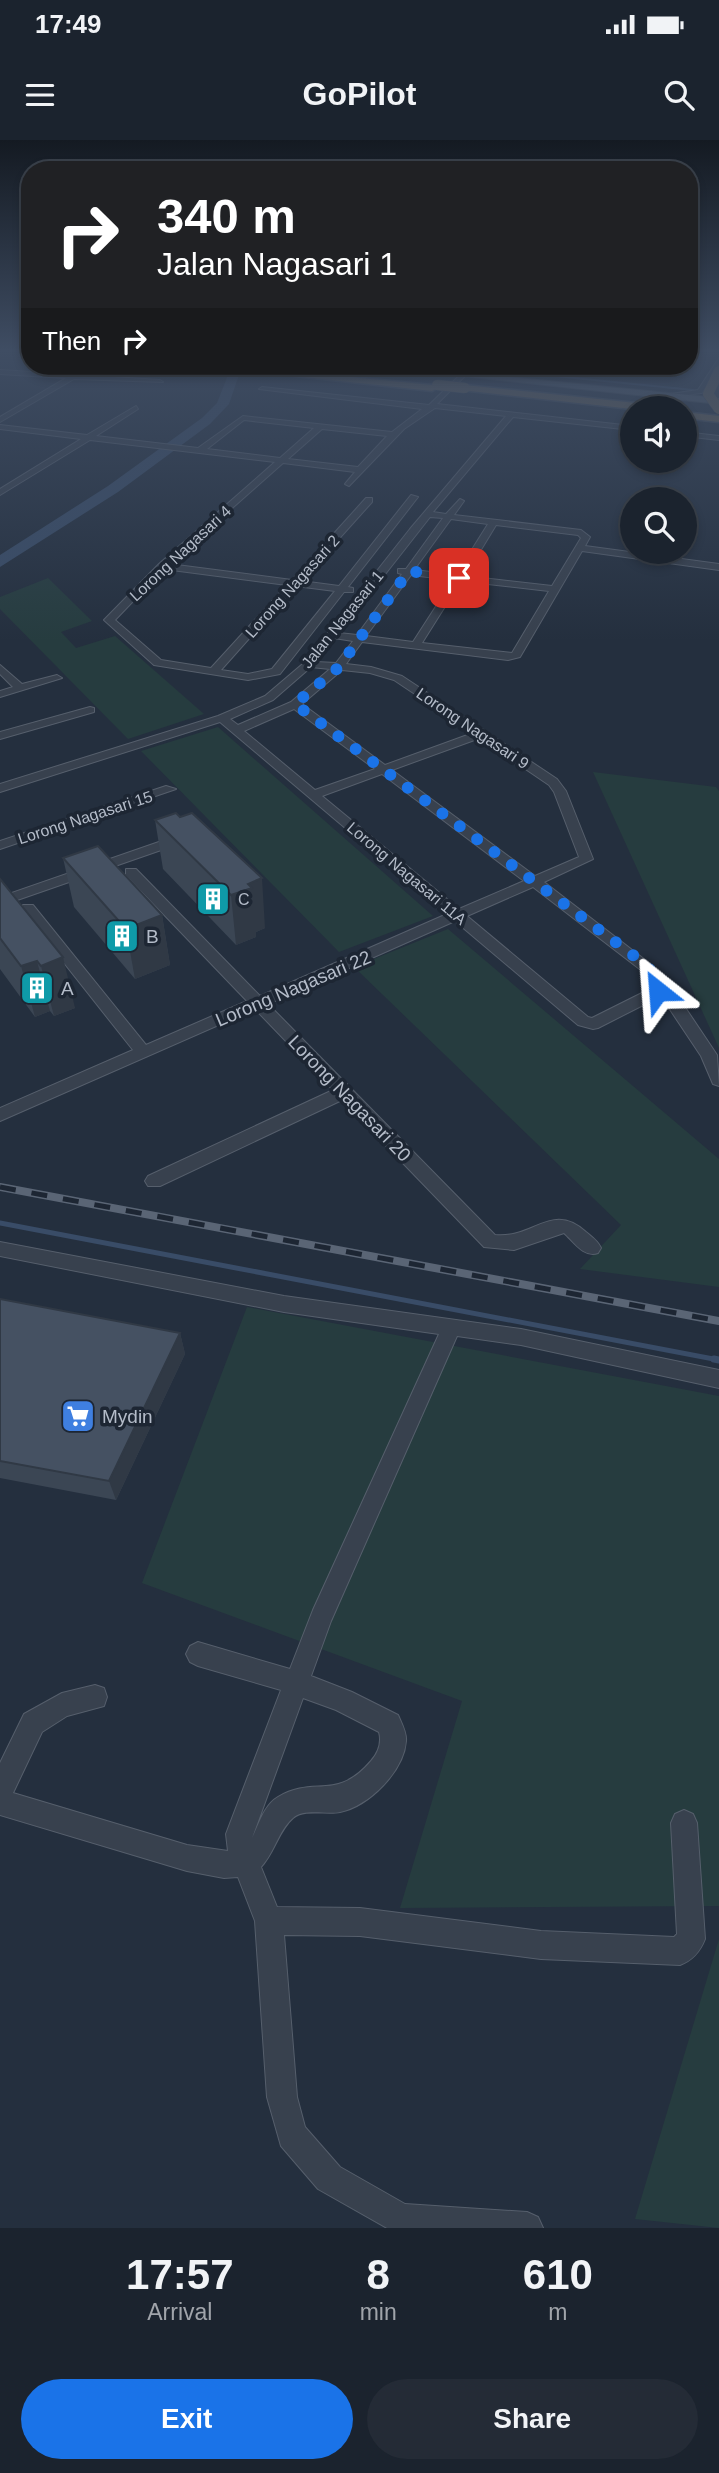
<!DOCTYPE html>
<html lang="en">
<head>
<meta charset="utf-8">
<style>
  body { margin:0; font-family:Arial,sans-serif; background:#242b36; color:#f1f3f6; height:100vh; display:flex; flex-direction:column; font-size:26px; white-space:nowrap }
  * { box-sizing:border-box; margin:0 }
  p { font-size:23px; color:#a0a4aa }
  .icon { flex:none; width:38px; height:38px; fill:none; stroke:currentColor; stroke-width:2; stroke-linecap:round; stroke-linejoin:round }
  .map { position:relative; height:2088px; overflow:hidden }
  .drawer { display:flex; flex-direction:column; background:#1b232e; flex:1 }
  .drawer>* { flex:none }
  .guide { position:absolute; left:21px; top:21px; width:677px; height:214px; border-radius:28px; box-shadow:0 4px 10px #0003,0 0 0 2px #39404a; background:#202124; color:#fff; overflow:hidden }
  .buttons { position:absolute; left:620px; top:256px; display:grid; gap:14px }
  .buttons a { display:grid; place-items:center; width:77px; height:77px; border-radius:50%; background:#1b232e; box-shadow:0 4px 10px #0003,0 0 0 2px #39404a; font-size:35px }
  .pin { position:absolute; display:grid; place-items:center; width:60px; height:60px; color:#fff; margin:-30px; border-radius:14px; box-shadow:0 4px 10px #0006 }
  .me { position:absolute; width:77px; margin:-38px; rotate:332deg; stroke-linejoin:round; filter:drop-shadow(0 0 5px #0008) }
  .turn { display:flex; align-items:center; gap:24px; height:147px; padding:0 21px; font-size:32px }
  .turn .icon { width:91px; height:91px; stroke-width:2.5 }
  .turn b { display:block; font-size:49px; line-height:60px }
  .then { display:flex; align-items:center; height:66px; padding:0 21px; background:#0003; gap:14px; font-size:26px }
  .eta { display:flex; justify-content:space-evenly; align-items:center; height:119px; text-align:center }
  .eta b { font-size:42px; font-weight:800; line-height:49px }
  .primary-button { display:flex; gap:14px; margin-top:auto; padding:14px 21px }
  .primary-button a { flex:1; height:80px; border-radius:42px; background:#1a73e8; color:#fff; font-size:28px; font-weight:800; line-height:80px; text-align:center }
  .primary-button a+a { background:#242b36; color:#f1f3f6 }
  .status { display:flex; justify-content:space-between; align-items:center; height:49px; padding:0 35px; background:#1b232e; direction:ltr }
  .status svg { height:19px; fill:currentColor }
  header { display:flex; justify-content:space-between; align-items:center; height:91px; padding:0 21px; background:#1b232e; font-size:32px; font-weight:800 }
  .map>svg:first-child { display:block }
  .green { fill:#263c3f }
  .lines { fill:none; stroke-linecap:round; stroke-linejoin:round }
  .stream-far2 { stroke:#394c67; stroke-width:2 }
  .stream-far1 { stroke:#394c67; stroke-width:5 }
  .stream { stroke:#394c67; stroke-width:7 }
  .river { fill:#394c67; fill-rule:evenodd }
  .minor-casing { stroke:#565f6c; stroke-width:2 }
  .major-casing { stroke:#414a57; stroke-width:2 }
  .highway-casing { stroke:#434c59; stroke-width:3 }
  .minor { fill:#38414e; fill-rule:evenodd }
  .major { fill:#56606e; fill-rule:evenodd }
  .highway { fill:#746855; fill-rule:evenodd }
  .rail-casing { stroke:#5a6575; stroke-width:8 }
  .rail { stroke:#1d2633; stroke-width:5; stroke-dasharray:16; stroke-linecap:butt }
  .highway-bridge-casing { stroke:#434c59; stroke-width:11; stroke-linecap:butt }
  .highway-bridge { stroke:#746855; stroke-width:10 }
  .wall { fill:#3b4654 }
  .shaded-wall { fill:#303945 }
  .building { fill:#455162; stroke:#303945; stroke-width:2 }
  .route { stroke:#1a73e8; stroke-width:12; stroke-dasharray:0 21.6 }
  .labels { text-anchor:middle; stroke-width:7; stroke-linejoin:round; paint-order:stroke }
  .far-street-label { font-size:16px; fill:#b4bcc9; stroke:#1d2633 }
  .far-poi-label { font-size:16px; fill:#b4bcc9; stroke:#1d2633; text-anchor:start }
  .poi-label { font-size:19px; fill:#b4bcc9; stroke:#1d2633; text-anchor:start }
  .street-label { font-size:19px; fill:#b4bcc9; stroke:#1d2633 }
</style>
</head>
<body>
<div class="status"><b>17:49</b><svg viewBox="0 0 49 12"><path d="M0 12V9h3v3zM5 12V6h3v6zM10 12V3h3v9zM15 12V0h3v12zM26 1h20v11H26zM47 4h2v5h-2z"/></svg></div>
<header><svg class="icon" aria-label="menu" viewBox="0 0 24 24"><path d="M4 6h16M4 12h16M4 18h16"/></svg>GoPilot<svg class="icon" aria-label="search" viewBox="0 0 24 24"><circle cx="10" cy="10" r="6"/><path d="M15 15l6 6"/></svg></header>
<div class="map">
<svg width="719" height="2088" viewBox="0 0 719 2088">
  <rect width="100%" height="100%" fill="#242f3e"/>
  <g class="green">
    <polygon points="48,438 92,481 61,492 76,508 115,496 204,574 128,599 0,469 0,457"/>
    <polygon points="218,587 433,776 339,812 141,611"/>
    <polygon points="593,632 716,647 719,651 719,908"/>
    <polygon points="448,789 719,1019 719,1147 580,1129 621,1085 354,827"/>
    <polygon points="247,1167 719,1256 719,1766 400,1768 462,1561 142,1443"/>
    <polygon points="719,1799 719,2088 635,2079"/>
  </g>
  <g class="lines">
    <polyline class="stream-far2" points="456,226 693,250"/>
    <polyline class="stream-far1" points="0,1083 719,1220"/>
    <polyline class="stream" points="714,1219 719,1220"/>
    <polygon class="river" points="230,230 240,232 229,264 210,284 118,352 0,427 0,415 108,346 202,278 217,263"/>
    <g class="minor-casing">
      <g id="minor">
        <polygon points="719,218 719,225 702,253 667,257 664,255 698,250"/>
        <path d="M474,229L476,232L465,236L437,264L632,286V290L513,277L433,372L446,374L460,359L464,361L454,375L581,390L590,397L585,406L719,424V430L582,411L520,517L508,520L362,502L346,524L371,527L402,536L557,639L566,651L593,719L544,742L662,833L717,915L719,946L713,944L701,916L661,856L598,888L593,889L578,885L455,781L268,864L495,1095C534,1099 552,1061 586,1092C592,1097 598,1101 601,1108L598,1113C584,1118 574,1102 564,1093L514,1110L484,1107L342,960L160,1046H148L145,1041L148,1036L333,950L255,869L0,981V968L133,910L23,771V765H33L146,905L247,861L126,735V729H136L260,856L447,774L220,582L0,652V644L218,576L265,556L305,522L410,389L506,276L435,268L404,289L349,346L345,344L355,332L283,323L169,424L292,440L366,358H372V362L301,441L339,446L411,355L418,357L348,447L353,448V452H344L280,534L248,540L154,525L104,480L159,424L275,322L90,300L0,355V349L81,299L0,289V285L87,295L136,266L138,269L96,296L198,308L243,276L392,292L422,269L259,249L262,247L429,265L461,234ZM244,280L314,288L280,318L207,309ZM322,289L387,296L358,327L288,319ZM430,377L443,378L406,429H398V433L402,434L357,495L339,493ZM451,379L488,384L456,435L414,430ZM496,385L578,395L581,398L552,446L465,436ZM164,429L287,445L211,528L161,520L115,480ZM411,435L453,440L413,502L366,496ZM461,441L549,451L512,513L422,503ZM296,446L335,451L272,529L248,534L221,530ZM334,498L353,501L336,523L316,522ZM311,527L330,529L291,562L238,585L230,579L273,560ZM342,530L370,533L394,540L473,593L385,625L302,564ZM294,569L375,629L315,650L244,591ZM480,598L549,645L554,652L579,717L535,736L392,630ZM382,634L524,741L459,769L322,656ZM533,747L650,837V849L592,878L588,877L467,776Z"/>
        <polygon points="0,230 160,240 163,242 74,239 0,282 0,277 66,238 0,234"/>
        <polygon points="719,244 719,260 712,255"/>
        <polygon points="684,292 719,296 719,300 684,296"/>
        <polygon points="0,525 22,544 57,535 62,538 0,557 0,551 13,547 0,534"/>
        <polygon points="90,567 94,568 94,572 0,599 0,592"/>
        <polygon points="166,646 176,649 0,709 0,701"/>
        <polygon points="182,694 188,698 187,701 0,766 0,757"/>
        <path d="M0,1102L284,1156L521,1189L719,1230V1248L521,1205L457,1196L331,1481L311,1536L352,1552L398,1575C401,1582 407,1593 406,1601C404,1631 369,1666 340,1672C327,1675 304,1668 293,1678C278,1691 275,1712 261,1727L277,1767L360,1768L541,1791L674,1797L677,1794L671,1683L675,1674L684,1670L693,1674L697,1683L705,1799C700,1812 693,1820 680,1825L541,1819L360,1796L284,1795L297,1957L305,1987L340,2027L405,2064L527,2072L538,2077L543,2088H387L318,2049L281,2006L267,1957L255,1781L238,1737L224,1738L187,1731L0,1675V1623L24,1574L62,1553L95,1545L104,1548L107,1557L104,1566L67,1576L42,1592L13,1653L187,1705L228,1711L226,1694L281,1550L198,1526L190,1522L186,1514L190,1506L198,1502L290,1529L313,1470L439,1194L284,1172L0,1116ZM303,1558L336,1570L379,1592C382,1603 378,1613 371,1621C336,1662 315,1635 278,1657C264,1665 259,1684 252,1698Z"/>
      </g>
    </g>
    <g class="major-casing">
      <polygon id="major" points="371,226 397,226 719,258 719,264"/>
    </g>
    <g class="highway-casing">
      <g id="highway">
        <polygon points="204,226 236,226 432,245 437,248 432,251"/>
        <polygon points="465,245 655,265 660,268 632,269 461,250"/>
        <polygon points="684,272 719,276 719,282 684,278"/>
      </g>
    </g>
    <use href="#minor" class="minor"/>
    <use href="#major" class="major"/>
    <use href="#highway" class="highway"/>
    <g class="rail-casing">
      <polyline id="rail" points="0,1047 719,1181"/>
    </g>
    <use href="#rail" class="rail"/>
    <g class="highway-bridge-casing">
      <g id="highway-bridge">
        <polyline points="719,231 708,254 719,269"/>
        <polyline points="437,245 465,248"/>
      </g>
    </g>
    <use href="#highway-bridge" class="highway-bridge"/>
  </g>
  <g class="wall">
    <polygon points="155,680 265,788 256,792 256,797 236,805 163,729"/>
    <polygon points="63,718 162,775 170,825 135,839 74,767"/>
    <polygon points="0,739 75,868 54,876 50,871 35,877 0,829"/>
    <polygon points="0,1159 180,1193 185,1214 116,1360 0,1338"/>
  </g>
  <g class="shaded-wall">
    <polygon points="262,738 265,788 256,792 256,797 236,805 231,755 248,744"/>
    <polygon points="162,775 170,825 135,839 126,789"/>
    <polygon points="63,817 75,868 54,876 41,826"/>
    <polygon points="37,821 50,871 35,877 21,826"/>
    <polygon points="180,1193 185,1214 116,1360 109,1341"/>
  </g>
  <g class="building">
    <polygon points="176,673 180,677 192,673 262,738 248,744 252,748 231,755 155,680"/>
    <polygon points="98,706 162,775 126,789 63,718"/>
    <polygon points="0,739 63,817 41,826 37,821 21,826 0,798"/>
    <polygon points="0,1159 180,1193 109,1341 0,1321"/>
  </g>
  <linearGradient id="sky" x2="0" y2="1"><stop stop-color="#141a22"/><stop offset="0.42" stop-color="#3f4d63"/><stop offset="1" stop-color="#3f4d63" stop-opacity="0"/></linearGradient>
  <rect width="719" height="501" fill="url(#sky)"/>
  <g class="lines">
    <polyline class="route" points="459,438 409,431 338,528 295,564 637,818 657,836 658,851"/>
  </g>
  <defs>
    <g id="building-square" transform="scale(1.75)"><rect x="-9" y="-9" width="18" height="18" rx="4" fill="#0f9aa8" stroke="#1d2633"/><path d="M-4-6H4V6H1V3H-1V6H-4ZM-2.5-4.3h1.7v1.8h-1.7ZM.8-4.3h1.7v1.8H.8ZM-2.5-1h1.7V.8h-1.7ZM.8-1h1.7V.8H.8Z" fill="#fff"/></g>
    <g id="supermarket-square" transform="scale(1.75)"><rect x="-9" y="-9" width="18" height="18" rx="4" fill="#3f7fe0" stroke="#1d2633"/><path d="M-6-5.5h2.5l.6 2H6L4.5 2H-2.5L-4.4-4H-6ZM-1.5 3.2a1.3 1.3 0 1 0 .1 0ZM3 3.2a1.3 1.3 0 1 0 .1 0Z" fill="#fff"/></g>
  </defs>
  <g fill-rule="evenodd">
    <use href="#building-square" x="213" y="759"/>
    <use href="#building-square" x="122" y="796"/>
    <use href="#building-square" x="37" y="848"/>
    <use href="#supermarket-square" x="78" y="1276"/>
  </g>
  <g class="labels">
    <g class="far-street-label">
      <text transform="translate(180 413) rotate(-43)" y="6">Lorong Nagasari 4</text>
      <text transform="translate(292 446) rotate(-48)" y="6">Lorong Nagasari 2</text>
      <text transform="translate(342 479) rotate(-51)" y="6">Jalan Nagasari 1</text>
      <text transform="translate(473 588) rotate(34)" y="6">Lorong Nagasari 9</text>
      <text transform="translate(85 677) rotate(-18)" y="6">Lorong Nagasari 15</text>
      <text transform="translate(407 733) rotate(40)" y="6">Lorong Nagasari 11A</text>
    </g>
    <g class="far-poi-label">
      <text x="238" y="765">C</text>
    </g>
    <g class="poi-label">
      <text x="146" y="803">B</text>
      <text x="61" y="855">A</text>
      <text x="102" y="1283">Mydin</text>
    </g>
    <g class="street-label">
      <text transform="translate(293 848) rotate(-23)" y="7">Lorong Nagasari 22</text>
      <text transform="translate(350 958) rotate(46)" y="7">Lorong Nagasari 20</text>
    </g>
  </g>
</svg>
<div class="buttons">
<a><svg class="icon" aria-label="sound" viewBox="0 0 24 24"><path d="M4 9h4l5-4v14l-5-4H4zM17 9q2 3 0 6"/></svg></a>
<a><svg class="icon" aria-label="search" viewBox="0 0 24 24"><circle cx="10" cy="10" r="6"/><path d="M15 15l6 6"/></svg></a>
</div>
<div class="pin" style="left:459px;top:438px;background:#d93025"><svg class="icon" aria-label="arrive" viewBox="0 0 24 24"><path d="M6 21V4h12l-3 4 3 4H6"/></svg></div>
<svg class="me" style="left:658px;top:851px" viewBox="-20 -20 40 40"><path d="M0-17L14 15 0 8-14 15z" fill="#1a73e8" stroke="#fff" stroke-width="4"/></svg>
<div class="guide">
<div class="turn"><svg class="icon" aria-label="right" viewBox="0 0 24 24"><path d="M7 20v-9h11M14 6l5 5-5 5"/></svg><div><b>340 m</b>Jalan Nagasari 1</div></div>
<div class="then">Then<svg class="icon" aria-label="right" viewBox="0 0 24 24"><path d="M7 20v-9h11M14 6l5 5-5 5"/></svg></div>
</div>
</div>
<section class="drawer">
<div class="eta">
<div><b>17:57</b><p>Arrival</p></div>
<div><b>8</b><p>min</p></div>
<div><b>610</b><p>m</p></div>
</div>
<div class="primary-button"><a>Exit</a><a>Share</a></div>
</section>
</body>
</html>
